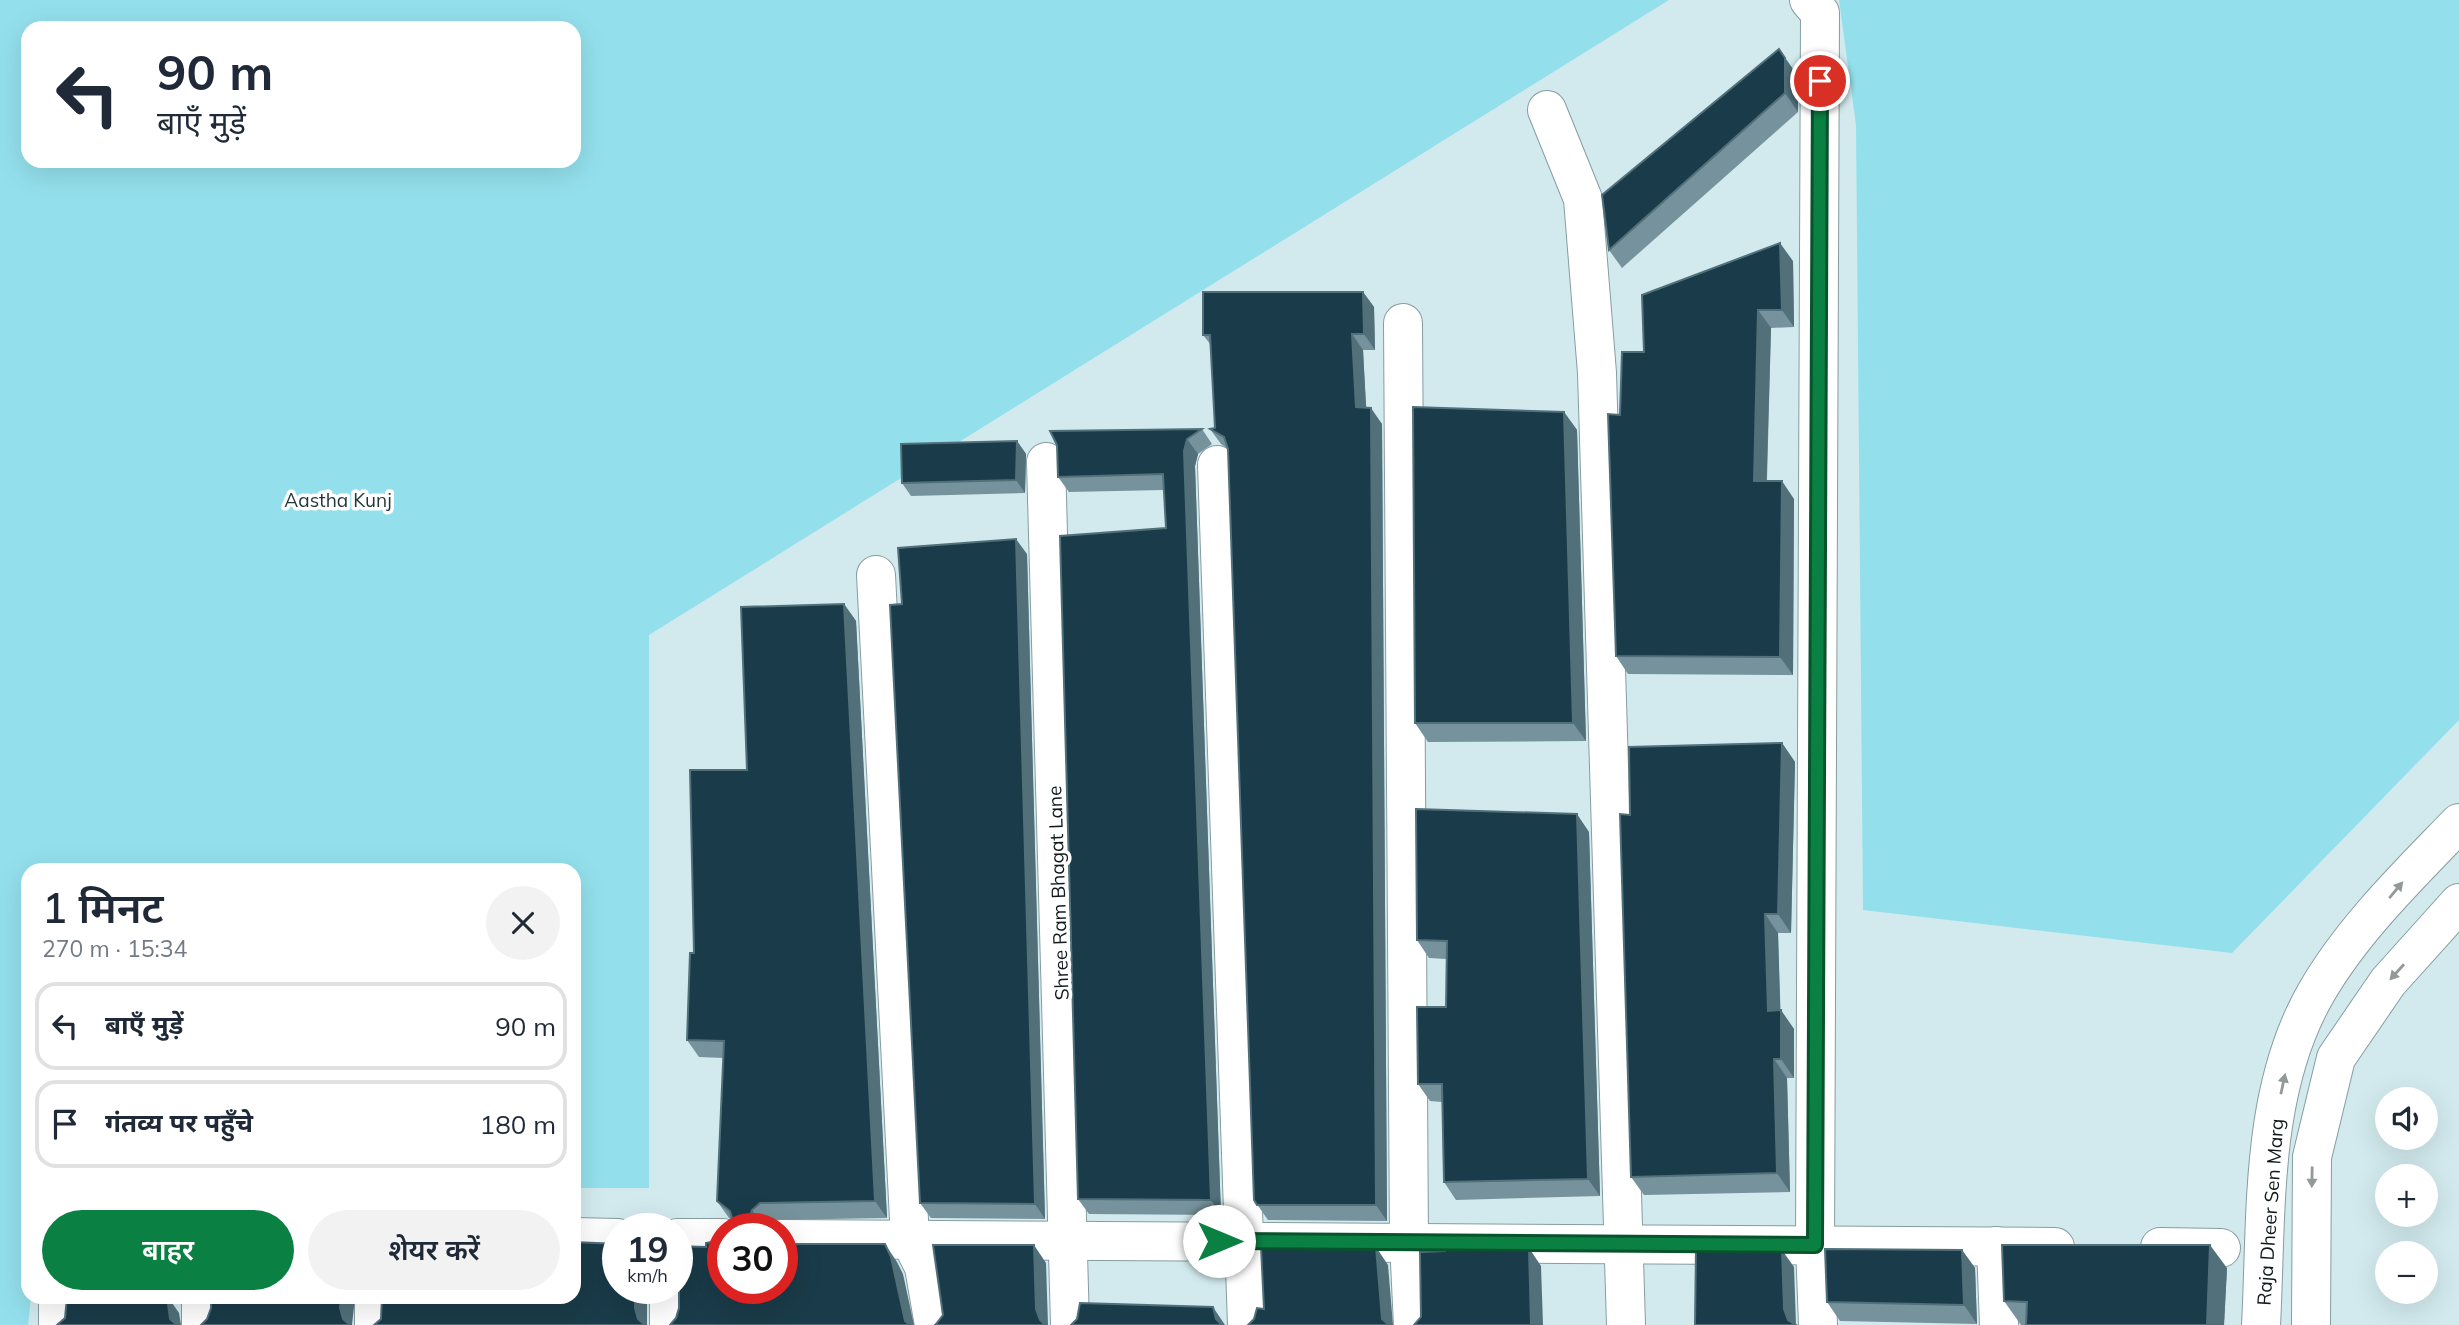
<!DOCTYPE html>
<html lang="hi">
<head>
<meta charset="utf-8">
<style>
  body { margin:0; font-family:Mulish,"Noto Sans Devanagari",sans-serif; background:#f2f2f3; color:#1f2937; height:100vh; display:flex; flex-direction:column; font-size:26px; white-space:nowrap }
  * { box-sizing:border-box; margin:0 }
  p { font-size:23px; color:#747a83 }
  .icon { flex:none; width:38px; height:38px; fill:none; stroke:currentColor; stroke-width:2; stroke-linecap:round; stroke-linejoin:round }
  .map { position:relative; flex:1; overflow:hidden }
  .drawer { position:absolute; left:21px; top:863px; width:560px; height:441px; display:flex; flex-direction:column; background:#fff; border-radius:21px; box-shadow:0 7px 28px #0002 }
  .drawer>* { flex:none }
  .guide { position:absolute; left:21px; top:21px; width:560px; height:147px; border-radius:21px; box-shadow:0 7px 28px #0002; background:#fff; color:#1f2937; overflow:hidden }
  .fabs { position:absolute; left:2375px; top:1087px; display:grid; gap:14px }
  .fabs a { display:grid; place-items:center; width:63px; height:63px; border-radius:50%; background:#fff; box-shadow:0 7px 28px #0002; font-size:35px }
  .speed { position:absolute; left:602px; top:1213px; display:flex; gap:14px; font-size:35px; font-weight:700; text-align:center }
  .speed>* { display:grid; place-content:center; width:91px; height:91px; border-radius:50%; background:#fff; box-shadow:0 7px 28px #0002; line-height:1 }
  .speed small { font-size:18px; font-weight:400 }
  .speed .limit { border:10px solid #d22; background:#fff; color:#111 }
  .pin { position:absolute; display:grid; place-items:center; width:60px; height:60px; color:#fff; margin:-30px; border:4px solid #fff; border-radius:50%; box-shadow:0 2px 7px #0007 }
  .me { position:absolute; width:77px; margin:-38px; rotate:90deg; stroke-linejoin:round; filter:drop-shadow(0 0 5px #0008) }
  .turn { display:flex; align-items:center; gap:24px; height:147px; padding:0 21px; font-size:32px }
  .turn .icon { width:91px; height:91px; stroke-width:2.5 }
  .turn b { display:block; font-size:49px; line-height:60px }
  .round { display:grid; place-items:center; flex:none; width:74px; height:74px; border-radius:37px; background:#f2f2f3 }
  .head { display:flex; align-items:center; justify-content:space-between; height:119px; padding:0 21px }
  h1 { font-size:42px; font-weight:600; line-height:52px }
  .button { display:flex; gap:14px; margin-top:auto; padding:14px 21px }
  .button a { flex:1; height:80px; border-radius:42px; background:#0b8043; color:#fff; font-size:28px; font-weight:600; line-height:80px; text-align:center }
  .button a+a { background:#f2f2f3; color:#1f2937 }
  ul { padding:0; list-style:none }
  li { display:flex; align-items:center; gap:21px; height:88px; margin:0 14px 10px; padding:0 7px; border:4px solid #e0e1e3; border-radius:21px }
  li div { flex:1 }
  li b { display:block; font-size:26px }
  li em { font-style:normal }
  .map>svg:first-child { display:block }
  .green { fill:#93e0ec; fill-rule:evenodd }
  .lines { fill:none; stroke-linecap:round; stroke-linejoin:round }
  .minor-casing { stroke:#869da0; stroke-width:40 }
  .minor { stroke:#fff; stroke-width:38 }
  .wall { fill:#76929c }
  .shaded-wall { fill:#51707a }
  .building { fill:#1a3b49; stroke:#51707a; stroke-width:2 }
  .oneway { fill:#939898 }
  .route-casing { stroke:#07532c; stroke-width:18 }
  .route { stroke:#0b8043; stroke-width:12 }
  .labels { text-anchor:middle; stroke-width:7; stroke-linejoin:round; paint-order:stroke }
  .park-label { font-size:19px; fill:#1f3538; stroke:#fff }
  .street-label { font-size:19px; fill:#10191a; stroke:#fff }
</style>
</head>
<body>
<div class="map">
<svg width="2459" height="1325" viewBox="0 0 2459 1325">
  <rect width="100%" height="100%" fill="#d2eaee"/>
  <g class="green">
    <path d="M0,0H1669L649,635V1188H574V870H28V1297H31L28,1325H0ZM28,28H574V161H28Z"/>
    <polygon points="1839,0 2459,0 2459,720 2232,953 1863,910 1856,125"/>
  </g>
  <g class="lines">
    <g class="minor-casing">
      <g id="minor">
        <polyline points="1809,0 1820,13 1815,1245 1818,1325"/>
        <polyline points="1547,110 1583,199 1597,373 1626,1325"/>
        <polyline points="1403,323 1409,1242 1413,1325"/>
        <polyline points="1046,462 1070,1325"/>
        <polyline points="1217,465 1247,1325"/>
        <polyline points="876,575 910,1239 924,1267 934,1325"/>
        <polyline points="574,1237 618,1238"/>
        <polyline points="677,1238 723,1238"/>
        <polyline points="782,1239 2055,1247"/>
        <polyline points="1996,1246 1999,1325"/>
        <polyline points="2160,1247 2221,1248"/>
        <polyline points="201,1297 201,1325"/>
        <polyline points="58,1325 58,1297"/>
        <polyline points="374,1325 374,1297"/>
        <polyline points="669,1325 669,1288"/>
        <path d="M2261,1325C2267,1215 2259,1092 2316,993C2352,930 2409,875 2459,823"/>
        <polyline points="2311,1325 2312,1157 2336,1058 2388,982 2459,903"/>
      </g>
    </g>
    <use href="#minor" class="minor"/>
  </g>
  <g class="wall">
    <polygon points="1798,76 1798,112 1622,268 1609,250"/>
    <polygon points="1793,261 1794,327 1771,328 1767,481 1794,499 1793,675 1628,674 1616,656 1620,415"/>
    <polygon points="1363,292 1374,307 1375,350 1363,350 1366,408 1382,424 1387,1221 1268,1220 1254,1200 1228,449 1221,444 1210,429 1215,428 1211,345 1203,335"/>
    <polygon points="1564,412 1577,430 1586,741 1428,742 1415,723"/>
    <polygon points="1202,429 1212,444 1198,454 1195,466 1221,1215 1089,1214 1078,1199 1166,528 1164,490 1069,492 1058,477"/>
    <polygon points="1017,441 1026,454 1025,493 911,496 902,483"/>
    <polygon points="1027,554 1045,1219 931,1218 920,1203 902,604"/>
    <polygon points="844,604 856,621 887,1218 772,1220 763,1228 731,1228 732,1220 729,1218 717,1201 724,1058 699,1057 687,1040 694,953 747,770"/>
    <polygon points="1782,743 1795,762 1791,933 1778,933 1780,1010 1794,1029 1794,1078 1787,1078 1790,1192 1644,1195 1631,1177"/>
    <polygon points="1589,832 1600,1196 1456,1200 1444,1182 1442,1102 1430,1101 1418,1084 1446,1007 1446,959 1429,958 1417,940"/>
    <polygon points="1962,1250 1975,1268 1977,1324 1840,1321 1827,1302"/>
    <polygon points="2227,1268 2224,1325 2021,1325 2004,1301"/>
  </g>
  <g class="shaded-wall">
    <polygon points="1779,49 1798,76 1798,112 1785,93"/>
    <polygon points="1780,243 1793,261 1794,327 1782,310"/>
    <polygon points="1363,292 1374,307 1375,350 1364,334"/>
    <polygon points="1758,310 1771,328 1766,499 1754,481"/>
    <polygon points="1352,334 1363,350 1367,423 1356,407"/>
    <polygon points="1371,408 1382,424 1387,1221 1376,1205"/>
    <polygon points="1564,412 1577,430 1586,741 1573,723"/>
    <polygon points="1187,439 1198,454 1195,466 1221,1215 1211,1200 1184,451"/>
    <polygon points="1017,441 1026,454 1025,493 1016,480"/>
    <polygon points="1782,481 1794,499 1793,675 1780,657"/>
    <polygon points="1016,539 1027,554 1045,1219 1035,1204"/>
    <polygon points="844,604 856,621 887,1218 875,1201"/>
    <polygon points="1782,743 1795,762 1791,933 1778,914"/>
    <polygon points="1577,814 1589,832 1600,1196 1588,1179"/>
    <polygon points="1765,914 1778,933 1781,1027 1781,1010 1794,1029 1794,1078 1781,1059 1768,1011"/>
    <polygon points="1774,1059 1787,1078 1790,1192 1777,1173"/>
    <polygon points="752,1210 764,1227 763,1228 750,1228 748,1221"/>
    <polygon points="885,1244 897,1262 903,1274 914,1325 907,1325 905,1321"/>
    <polygon points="1034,1245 1046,1263 1048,1325 1043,1325 1040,1320 1036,1309"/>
    <polygon points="2210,1245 2227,1268 2224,1325 2207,1325"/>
    <polygon points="1376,1247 1388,1265 1393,1325 1386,1325 1382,1319"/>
    <polygon points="1529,1248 1541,1266 1543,1325 1531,1325"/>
    <polygon points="1782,1250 1794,1267 1796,1325 1788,1320 1784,1309"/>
    <polygon points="1962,1250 1975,1268 1977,1324 1964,1305"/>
    <polygon points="635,1288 647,1288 647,1325 642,1325 638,1319 635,1308"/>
    <polygon points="168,1297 179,1313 181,1325 174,1325 170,1319"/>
    <polygon points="341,1297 355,1297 352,1325 347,1325 343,1319 340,1308"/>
    <polygon points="1213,1307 1225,1325 1221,1325 1216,1319"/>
  </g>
  <g class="building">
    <polygon points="1779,49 1785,58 1785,93 1609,250 1602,195"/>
    <polygon points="1780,243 1782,310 1758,310 1754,481 1782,481 1780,657 1616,656 1608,414 1620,415 1622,352 1644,352 1642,295"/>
    <polygon points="1203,292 1363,292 1364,334 1352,334 1356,407 1371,408 1376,1205 1257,1205 1254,1200 1228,449 1224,437 1210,429 1215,428 1210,335 1203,335"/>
    <polygon points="1413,407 1564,412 1573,723 1415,723"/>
    <polygon points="1202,429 1187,439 1184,451 1211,1200 1078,1199 1060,536 1166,528 1163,474 1058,477 1057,445 1050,431"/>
    <polygon points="1017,441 1016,480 902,483 901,444"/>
    <polygon points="1016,539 1035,1204 920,1203 890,605 902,604 898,548"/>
    <polygon points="844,604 875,1201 760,1203 752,1210 748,1221 750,1228 731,1228 733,1222 730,1211 717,1201 724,1041 687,1040 690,953 694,953 690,770 747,770 741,607"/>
    <polygon points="1782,743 1778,914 1765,914 1768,1011 1781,1010 1781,1059 1774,1059 1777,1173 1631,1177 1620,814 1630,815 1629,747"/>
    <polygon points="1416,809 1577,814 1588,1179 1444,1182 1442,1084 1418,1084 1417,1007 1446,1007 1447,941 1417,940"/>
    <polygon points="723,1239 723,1288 782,1288 782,1244 885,1244 891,1257 905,1321 910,1325 670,1325 676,1318 679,1308 679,1271 677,1265 677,1246 706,1247 706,1243 721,1240"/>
    <polygon points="574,1242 618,1244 618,1288 635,1288 635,1308 638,1319 645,1325 374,1325 381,1319 382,1297 574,1297"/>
    <polygon points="933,1245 1034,1245 1036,1309 1040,1320 1045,1325 935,1325 936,1324 943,1315"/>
    <polygon points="2002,1245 2210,1245 2207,1325 2026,1325 2027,1302 2004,1301"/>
    <polygon points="1261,1247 1376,1247 1382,1319 1389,1325 1248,1325 1254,1319 1257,1308 1264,1309"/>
    <polygon points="1445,1248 1529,1248 1531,1325 1414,1325 1421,1317 1420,1252 1445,1251"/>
    <polygon points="1696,1249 1782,1250 1784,1309 1788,1320 1796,1325 1695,1325"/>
    <polygon points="1825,1249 1962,1250 1964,1305 1827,1302"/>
    <polygon points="67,1297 167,1297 170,1319 177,1325 57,1325 65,1318"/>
    <polygon points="211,1297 341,1297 340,1308 343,1319 350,1325 201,1325 207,1319 211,1308"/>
    <polygon points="1080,1303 1213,1307 1216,1319 1222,1325 1071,1325 1077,1319"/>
  </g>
  <defs><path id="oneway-solid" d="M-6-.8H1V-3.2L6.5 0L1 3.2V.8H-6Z" transform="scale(1.75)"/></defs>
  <g class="oneway">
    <use href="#oneway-solid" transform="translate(2396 890) rotate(-50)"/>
    <use href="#oneway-solid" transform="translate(2397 972) rotate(132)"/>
    <use href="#oneway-solid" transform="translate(2283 1084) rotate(-78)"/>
    <use href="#oneway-solid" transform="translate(2312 1177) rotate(91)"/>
  </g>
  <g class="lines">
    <g class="route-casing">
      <polyline id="route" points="1219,1241 1815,1245 1820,81"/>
    </g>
    <use href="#route" class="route"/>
  </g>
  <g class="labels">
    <g class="park-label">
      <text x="338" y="507">Aastha Kunj</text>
    </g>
    <g class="street-label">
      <text transform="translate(1058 893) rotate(-92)" y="7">Shree Ram Bhagat Lane</text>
      <text transform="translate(2270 1212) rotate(-86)" y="7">Raja Dheer Sen Marg</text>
    </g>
  </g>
</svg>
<div class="fabs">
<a><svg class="icon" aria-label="sound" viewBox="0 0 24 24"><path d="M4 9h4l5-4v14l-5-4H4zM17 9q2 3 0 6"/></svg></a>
<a>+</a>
<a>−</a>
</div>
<div class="speed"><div>19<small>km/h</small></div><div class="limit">30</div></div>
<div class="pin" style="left:1820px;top:81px;background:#d93025"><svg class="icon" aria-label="arrive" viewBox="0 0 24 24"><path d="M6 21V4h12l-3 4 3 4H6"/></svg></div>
<svg class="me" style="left:1219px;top:1241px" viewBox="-20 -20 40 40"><circle r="19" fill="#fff"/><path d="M0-13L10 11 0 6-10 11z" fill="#0b8043"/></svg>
<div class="guide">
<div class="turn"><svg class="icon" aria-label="left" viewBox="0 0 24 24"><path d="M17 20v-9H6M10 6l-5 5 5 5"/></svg><div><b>90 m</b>बाएँ मुड़ें</div></div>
</div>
<section class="drawer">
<div class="head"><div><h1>1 मिनट</h1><p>270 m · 15:34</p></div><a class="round"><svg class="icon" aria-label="close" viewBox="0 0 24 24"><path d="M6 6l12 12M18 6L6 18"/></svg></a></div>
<ul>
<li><svg class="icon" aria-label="left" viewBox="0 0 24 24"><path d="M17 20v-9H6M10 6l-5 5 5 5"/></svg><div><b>बाएँ मुड़ें</b></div><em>90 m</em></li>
<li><svg class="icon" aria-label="arrive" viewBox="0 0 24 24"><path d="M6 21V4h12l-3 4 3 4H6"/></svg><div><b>गंतव्य पर पहुँचे</b></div><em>180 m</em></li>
</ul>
<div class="button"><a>बाहर</a><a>शेयर करें</a></div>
</section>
</div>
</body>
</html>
